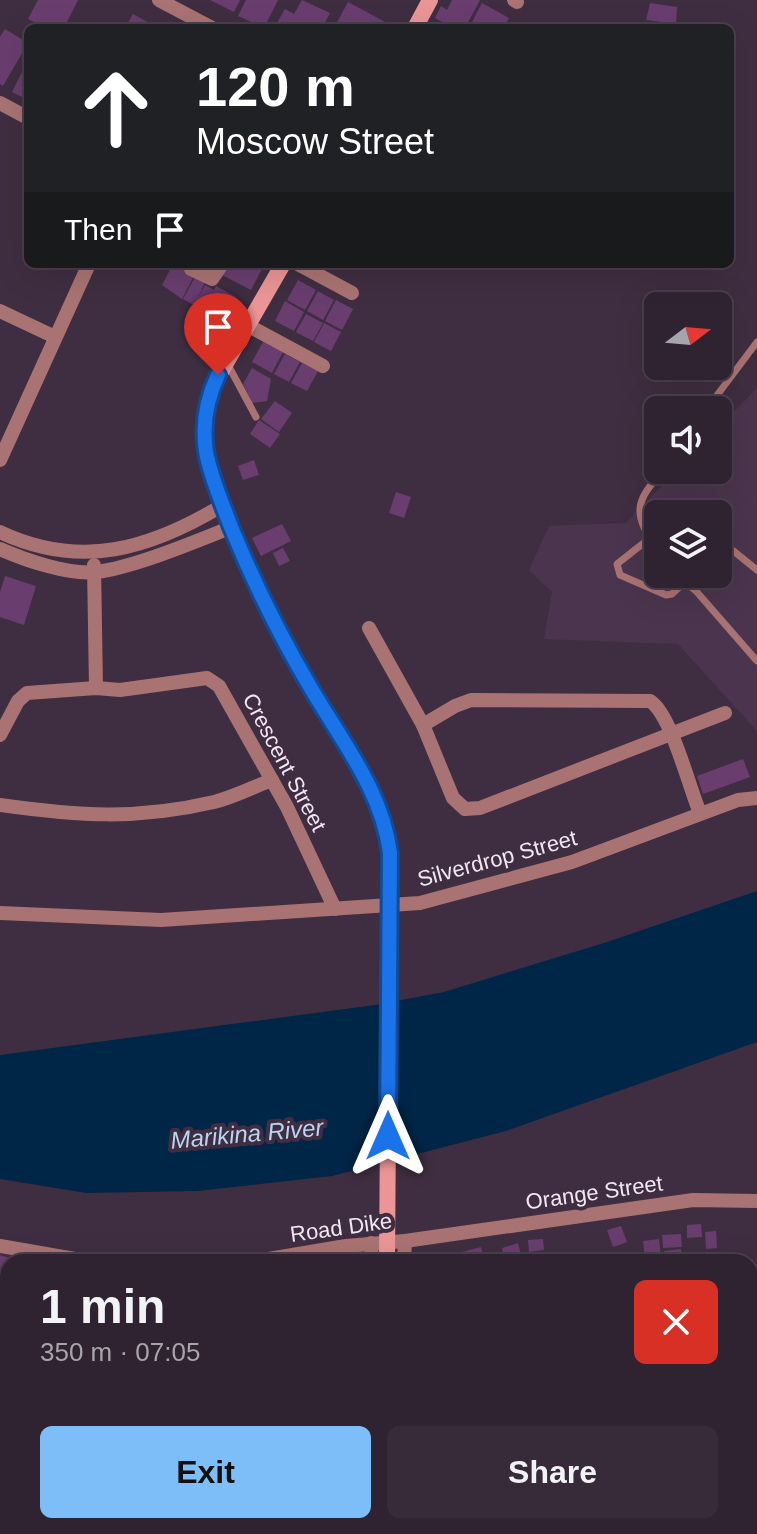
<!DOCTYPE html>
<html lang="en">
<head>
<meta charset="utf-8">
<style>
  body { margin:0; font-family:Arial,sans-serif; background:#372a39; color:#f1f3f6; height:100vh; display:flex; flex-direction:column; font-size:30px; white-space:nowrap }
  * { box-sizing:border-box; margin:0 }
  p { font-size:26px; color:#a7a4ab }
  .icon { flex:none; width:44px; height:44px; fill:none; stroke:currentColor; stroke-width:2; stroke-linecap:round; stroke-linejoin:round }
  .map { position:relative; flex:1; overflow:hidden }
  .sheet { position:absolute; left:0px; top:1254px; width:758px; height:280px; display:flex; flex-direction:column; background:#2f2231; border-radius:24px 24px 0 0; box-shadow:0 8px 32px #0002,0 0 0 2px #4a3f4d }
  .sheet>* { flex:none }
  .hud { position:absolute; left:24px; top:24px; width:710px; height:244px; border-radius:12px; box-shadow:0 8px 32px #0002,0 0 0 2px #4a3f4d; background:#202124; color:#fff; overflow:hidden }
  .needle { width:52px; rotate:74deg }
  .controls { position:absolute; left:644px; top:292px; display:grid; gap:16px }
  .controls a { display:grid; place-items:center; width:88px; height:88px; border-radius:12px; background:#2f2231; box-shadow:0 8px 32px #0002,0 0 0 2px #4a3f4d; font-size:40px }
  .pin { position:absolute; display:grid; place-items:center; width:68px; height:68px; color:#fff; margin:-82px -34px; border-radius:50% 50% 50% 0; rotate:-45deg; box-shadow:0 0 8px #0007 }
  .pin .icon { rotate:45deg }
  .me { position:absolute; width:88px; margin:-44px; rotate:0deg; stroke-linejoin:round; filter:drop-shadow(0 0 6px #0008) }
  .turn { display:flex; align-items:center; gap:28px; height:168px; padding:0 40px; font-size:36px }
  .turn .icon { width:104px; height:104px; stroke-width:2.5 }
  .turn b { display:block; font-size:56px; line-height:68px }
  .then { display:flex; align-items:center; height:76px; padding:0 40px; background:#0003; gap:16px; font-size:30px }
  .round { display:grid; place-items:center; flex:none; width:84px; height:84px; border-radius:12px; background:#372a39 }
  .head { display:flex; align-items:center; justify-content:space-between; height:136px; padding:0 40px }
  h1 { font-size:48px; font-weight:600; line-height:60px }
  .action { display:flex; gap:16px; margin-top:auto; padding:16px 40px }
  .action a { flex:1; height:92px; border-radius:12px; background:#7dbef9; color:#111; font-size:32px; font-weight:600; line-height:92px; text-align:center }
  .action a+a { background:#372a39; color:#f1f3f6 }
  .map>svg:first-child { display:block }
  .built { fill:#4b354e; fill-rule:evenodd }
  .water { fill:#002647 }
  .building { fill:#693e6f }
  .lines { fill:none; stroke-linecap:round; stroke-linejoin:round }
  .lane { stroke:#aa7373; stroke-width:7 }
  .street { stroke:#aa7373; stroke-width:14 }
  .secondary { stroke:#eb9596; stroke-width:16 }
  .secondary-bridge { stroke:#eb9596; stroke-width:16 }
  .route-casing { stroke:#114b97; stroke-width:20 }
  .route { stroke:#1a73e8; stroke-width:14 }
  .labels { text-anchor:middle; stroke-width:8; stroke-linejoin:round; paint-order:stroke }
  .street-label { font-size:22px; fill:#f2e6f3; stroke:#3f2e41 }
  .water-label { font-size:24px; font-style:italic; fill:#b9d4f0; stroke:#3f2e41 }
</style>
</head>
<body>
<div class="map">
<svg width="757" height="1534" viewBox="0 0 757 1534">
  <rect width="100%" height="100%" fill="#3f2e41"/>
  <path class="built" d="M757,388V731L678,644L544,639L552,592L529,570L549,526L626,523L677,470H718V428ZM658,514H718V574H658Z"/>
  <polygon class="water" points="757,891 757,1042 506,1131 332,1176 198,1191 86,1193 0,1179 0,1055 375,1005 444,992 607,942"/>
  <g class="building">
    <polygon points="38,0 78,0 64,28 45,28 28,19"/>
    <polygon points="210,0 240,0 234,12"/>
    <polygon points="246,0 278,0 264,28 238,16"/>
    <polygon points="302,0 330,13 322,28 274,28 285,9 294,14"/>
    <polygon points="452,0 480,0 465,28 453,28 435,18 441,6 447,10"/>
    <polygon points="348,2 387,23 384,28 334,28"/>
    <polygon points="482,3 509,18 504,28 469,28"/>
    <polygon points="650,3 677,7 676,24 646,20"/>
    <polygon points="133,14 158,28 125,28"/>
    <polygon points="5,29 28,43 3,86 0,84 0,37"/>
    <polygon points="28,60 28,100 12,92"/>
    <polygon points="173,264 177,264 194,276 182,299 162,285"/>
    <polygon points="228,264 258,264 263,267 251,290 222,275"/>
    <polygon points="195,277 205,282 198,298 205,285 214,290 216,286 236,297 222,321 183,299"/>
    <polygon points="298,280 316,290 305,310 287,300"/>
    <polygon points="318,291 334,300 323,320 307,311"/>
    <polygon points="336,300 353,309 342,330 325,321"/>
    <polygon points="285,301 304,312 294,331 275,321"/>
    <polygon points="306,314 323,323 313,341 296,332"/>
    <polygon points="324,323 341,332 331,351 314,342"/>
    <polygon points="263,342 283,352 272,373 252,362"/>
    <polygon points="285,354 300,362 289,382 274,374"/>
    <polygon points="302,363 318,371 307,391 291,383"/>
    <polygon points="252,368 271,379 267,401 252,403 243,384"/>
    <polygon points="275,401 292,413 279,432 261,419"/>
    <polygon points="259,420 280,434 270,448 250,434"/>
    <polygon points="254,460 259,475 243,480 238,466"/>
    <polygon points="396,492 411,497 404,518 389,513"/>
    <polygon points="282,524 291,541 261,556 252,538"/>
    <polygon points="283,548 290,561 279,566 273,553"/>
    <polygon points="5,576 36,586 24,625 0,617 0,592"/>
    <polygon points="743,759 750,777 703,794 697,776"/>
    <polygon points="701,1224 702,1237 687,1238 687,1225"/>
    <polygon points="621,1226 627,1242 613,1247 607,1230"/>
    <polygon points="716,1231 717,1248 706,1249 705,1232"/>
    <polygon points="681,1234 682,1247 663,1248 662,1235"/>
    <polygon points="543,1239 544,1250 529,1252 528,1240"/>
    <polygon points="659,1239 661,1257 645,1259 643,1241"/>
    <polygon points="518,1243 523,1262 505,1262 502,1248"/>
    <polygon points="481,1247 485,1261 464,1262 462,1252"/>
    <polygon points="681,1249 683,1262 666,1262 664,1251"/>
    <polygon points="708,1252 727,1252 727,1262 709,1262"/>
    <polygon points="0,1255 19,1261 8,1262 8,1281 3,1295 0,1294"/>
    <polygon points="757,1323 757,1385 750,1385 750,1324"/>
    <polygon points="379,1526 412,1531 413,1529 422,1531 422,1534 377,1534"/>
    <polygon points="538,1526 550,1526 551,1534 525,1533 524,1528"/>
    <polygon points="575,1526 618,1526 619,1530 602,1534 577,1534"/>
  </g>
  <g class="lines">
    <g class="lane">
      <polyline points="227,363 256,417"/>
      <polyline points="706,410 757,342"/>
      <polyline points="650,538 617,564 620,575 666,595 672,594 685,582 679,574"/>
      <polyline points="718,545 731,549 757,570"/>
      <path d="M658,552C633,513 633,503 664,470"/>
      <polyline points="690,574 685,582 696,591 757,661"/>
    </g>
    <g class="street">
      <polyline points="159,0 212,28"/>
      <polyline points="514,0 517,2"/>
      <polyline points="0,103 28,118"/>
      <polyline points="298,264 352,293"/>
      <polyline points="191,269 212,279 222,264"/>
      <polyline points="0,311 55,337"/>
      <polyline points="247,325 323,366"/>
      <polyline points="0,460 89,264"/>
      <path d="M0,532C81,570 150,549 223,505"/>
      <path d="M0,549C25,560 68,575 96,572C135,567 194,542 232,527"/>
      <polyline points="94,565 96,688"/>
      <polyline points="369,628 423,725 453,798 465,809 480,808 725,713"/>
      <path d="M423,725L455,706L471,700L650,701C671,714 689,787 700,813"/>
      <polyline points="0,735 18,701 27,693 96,688 120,690 207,678 219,686 287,807 335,909"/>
      <path d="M0,805C78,816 137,820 214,802C234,797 253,787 272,780"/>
      <polyline points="0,913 161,920 420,903 572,862 738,800 757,798"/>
      <polyline points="371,1243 372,1262"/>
      <polyline points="0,1246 92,1262"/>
      <polyline points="250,1262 346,1246 405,1241 693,1200 757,1201"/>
      <polyline points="404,1262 405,1241"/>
      <polyline points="750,1319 757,1319"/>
      <polyline points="0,1343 8,1345"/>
      <polyline points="750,1433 757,1433"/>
      <polyline points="0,1464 8,1466"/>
      <polyline points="256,1534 258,1526"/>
      <polyline points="345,1534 347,1526"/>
      <polyline points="377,1534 378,1526"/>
      <polyline points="674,1534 675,1526"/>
    </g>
    <g class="secondary">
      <polyline points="415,28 430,0"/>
      <path d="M283,264L211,389C206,409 203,428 206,449C209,475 221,501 231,525C255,585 284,644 318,700C347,749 382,795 390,853"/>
      <polyline points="360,1534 362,1526"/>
    </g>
    <polyline class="secondary-bridge" points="387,1262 390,853"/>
  </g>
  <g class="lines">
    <g class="route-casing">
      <path id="route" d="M218,375C206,400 202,425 206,452C211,478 222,503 231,527C254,583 281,638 312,690C343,743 382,791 390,853L388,1136"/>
    </g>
    <use href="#route" class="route"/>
  </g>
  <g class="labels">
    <g class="street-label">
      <text transform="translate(285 762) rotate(62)" y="8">Crescent Street</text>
      <text transform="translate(497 858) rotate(-15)" y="8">Silverdrop Street</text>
      <text transform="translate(594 1192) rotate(-8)" y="8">Orange Street</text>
      <text transform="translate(341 1227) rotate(-8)" y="8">Road Dike</text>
    </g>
    <g class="water-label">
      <text transform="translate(247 1134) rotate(-5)" y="8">Marikina River</text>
    </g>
  </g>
</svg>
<div class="controls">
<a><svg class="needle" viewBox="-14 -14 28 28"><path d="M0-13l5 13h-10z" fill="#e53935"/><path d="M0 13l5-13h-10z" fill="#a7a4ab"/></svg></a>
<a><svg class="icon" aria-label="sound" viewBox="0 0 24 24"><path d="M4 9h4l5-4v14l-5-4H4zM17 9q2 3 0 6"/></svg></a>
<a><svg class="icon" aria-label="layers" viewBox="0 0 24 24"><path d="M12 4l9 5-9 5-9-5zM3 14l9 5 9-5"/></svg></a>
</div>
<div class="pin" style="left:218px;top:375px;background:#d93025"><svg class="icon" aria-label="arrive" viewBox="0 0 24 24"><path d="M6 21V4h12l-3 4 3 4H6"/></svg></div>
<svg class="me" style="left:388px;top:1136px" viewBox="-20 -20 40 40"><path d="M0-17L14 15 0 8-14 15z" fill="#1a73e8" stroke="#fff" stroke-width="4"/></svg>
<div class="hud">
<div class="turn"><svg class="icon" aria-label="ahead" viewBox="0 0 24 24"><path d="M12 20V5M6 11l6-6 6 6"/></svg><div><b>120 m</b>Moscow Street</div></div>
<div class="then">Then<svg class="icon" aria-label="arrive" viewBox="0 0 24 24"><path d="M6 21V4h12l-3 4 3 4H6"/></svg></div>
</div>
<section class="sheet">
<div class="head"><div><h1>1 min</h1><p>350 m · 07:05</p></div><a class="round" style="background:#d93025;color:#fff"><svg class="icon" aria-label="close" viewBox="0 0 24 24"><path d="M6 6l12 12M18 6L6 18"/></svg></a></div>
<div class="action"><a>Exit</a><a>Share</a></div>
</section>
</div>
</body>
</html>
